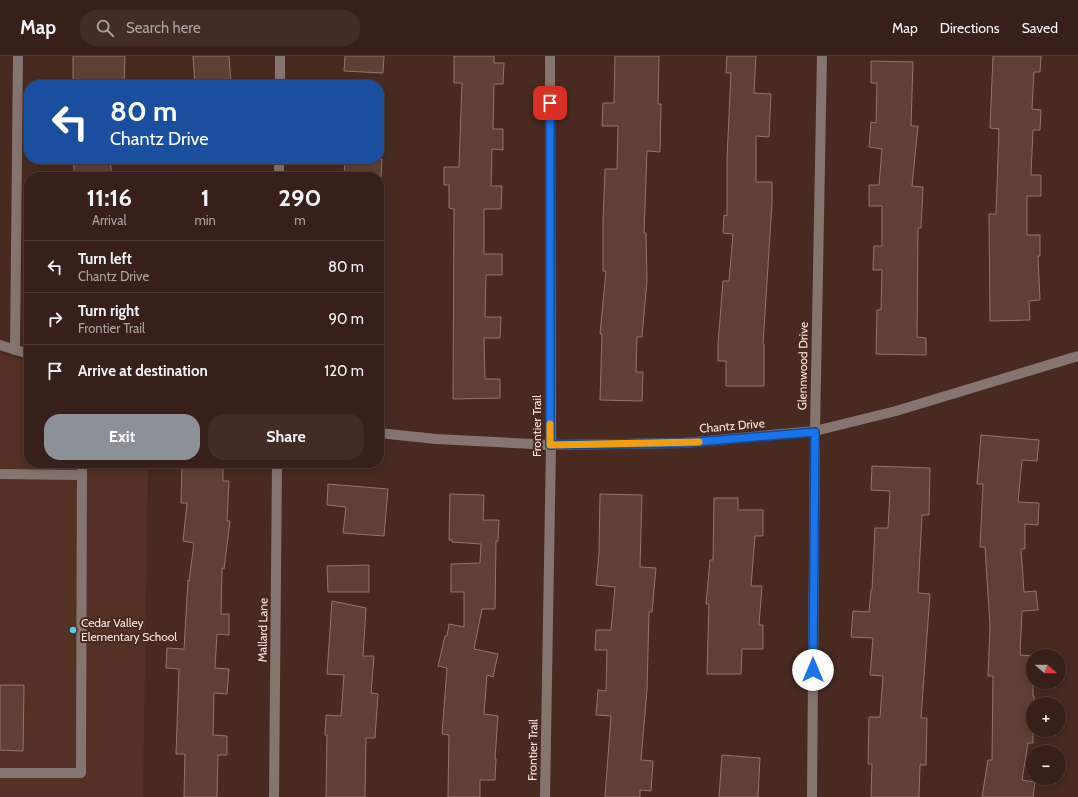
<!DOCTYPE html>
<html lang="en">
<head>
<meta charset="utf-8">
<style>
  body { margin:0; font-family:Cabin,sans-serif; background:#412d26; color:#f1f3f6; height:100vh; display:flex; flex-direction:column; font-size:15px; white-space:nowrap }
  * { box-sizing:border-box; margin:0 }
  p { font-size:13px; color:#aaa3a2 }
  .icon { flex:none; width:22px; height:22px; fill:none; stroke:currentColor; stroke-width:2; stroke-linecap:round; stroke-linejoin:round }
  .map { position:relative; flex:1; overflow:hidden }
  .details { position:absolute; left:24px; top:116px; width:360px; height:296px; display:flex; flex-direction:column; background:#362019; border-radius:16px; box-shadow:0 2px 10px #0003,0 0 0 1px #503e38 }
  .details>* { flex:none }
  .hud { position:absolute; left:24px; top:24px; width:360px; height:84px; border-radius:16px; box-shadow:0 2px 10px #0003,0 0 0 1px #503e38; background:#1a4fa0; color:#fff; overflow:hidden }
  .needle { width:26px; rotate:110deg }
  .tools { position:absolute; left:1026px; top:593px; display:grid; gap:8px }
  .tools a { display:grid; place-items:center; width:40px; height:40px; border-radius:50%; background:#362019; box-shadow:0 2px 10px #0003,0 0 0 1px #503e38; font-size:20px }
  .pin { position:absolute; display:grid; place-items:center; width:34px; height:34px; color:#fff; margin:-17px; border-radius:8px; box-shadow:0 2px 6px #0006 }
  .me { position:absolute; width:44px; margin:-22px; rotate:0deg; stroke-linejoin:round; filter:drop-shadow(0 0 3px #0008) }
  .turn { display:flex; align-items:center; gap:14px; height:84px; padding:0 20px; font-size:18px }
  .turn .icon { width:52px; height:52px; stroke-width:2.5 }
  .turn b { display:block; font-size:28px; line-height:34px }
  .eta { display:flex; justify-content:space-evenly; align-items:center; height:68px; text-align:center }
  .eta b { font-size:24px; font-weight:700; line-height:28px }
  .action { display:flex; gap:8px; margin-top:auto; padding:8px 20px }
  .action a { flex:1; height:46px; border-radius:16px; background:#8c9099; color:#fff; font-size:16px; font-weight:700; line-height:46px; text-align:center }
  .action a+a { background:#412d26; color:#f1f3f6 }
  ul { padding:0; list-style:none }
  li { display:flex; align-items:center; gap:12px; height:52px; padding:0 20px; border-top:1px solid #503e38 }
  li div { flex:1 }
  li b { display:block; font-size:15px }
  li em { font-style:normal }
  header { display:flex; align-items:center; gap:24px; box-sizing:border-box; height:56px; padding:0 20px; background:#362019; border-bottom:1px solid #503e38 }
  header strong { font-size:19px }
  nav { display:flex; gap:22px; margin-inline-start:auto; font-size:14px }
  .search { width:280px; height:36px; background:#412d26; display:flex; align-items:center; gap:10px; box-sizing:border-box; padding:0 14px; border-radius:16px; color:#aaa3a2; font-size:15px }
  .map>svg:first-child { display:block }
  .built { fill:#553125 }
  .building { fill:#604036; stroke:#967369 }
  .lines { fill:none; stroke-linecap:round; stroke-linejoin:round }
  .minor { stroke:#857570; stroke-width:10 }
  .route-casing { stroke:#114b97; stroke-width:10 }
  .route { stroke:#1a73e8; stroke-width:7 }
  .slow { stroke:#f59e0b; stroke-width:7 }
  .poi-dot { fill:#5ac8e5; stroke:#482a21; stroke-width:1.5 }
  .labels { text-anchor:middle; stroke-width:4; stroke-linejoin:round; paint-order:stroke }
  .street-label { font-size:12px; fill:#fae6df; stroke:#482a21 }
  .poi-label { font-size:12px; fill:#fae6df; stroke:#482a21; text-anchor:start }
</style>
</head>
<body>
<header>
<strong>Map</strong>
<div class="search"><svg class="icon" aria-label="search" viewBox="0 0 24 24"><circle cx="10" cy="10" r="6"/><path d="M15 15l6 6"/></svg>Search here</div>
<nav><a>Map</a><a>Directions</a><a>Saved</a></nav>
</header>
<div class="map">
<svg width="1078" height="741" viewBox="0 0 1078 741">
  <rect width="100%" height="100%" fill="#482a21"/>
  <polygon class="built" points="0,297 29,306 29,407 148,407 143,741 0,741"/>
  <g class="building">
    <polygon points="73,0 125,0 124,29 73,29"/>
    <polygon points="193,0 229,0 231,29 195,29"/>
    <polygon points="345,0 384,0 383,17 344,15"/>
    <polygon points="454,0 494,0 494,7 504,7 503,28 494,28 493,73 503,73 503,94 492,93 491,130 502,130 501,153 484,153 484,198 502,198 502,219 486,219 485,261 501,261 500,282 484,282 485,323 500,323 500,342 453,343 454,153 449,152 449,129 444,129 444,111 459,111 462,27 454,27"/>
    <polygon points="615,0 659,0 658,48 661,48 660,96 647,95 644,177 646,177 647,224 642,281 637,281 636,316 643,316 642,345 600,344 602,278 600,278 606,215 603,215 603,166 605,113 617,113 618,70 602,70 603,47 614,47"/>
    <polygon points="727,0 756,0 754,37 771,38 769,81 756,80 756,126 772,126 772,148 763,288 764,288 764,330 726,330 726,305 718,305 718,288 723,225 729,225 733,178 723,177 724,159 727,160 727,102 731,17 726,17"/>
    <polygon points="993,0 1041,0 1040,16 1034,16 1032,53 1041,54 1040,74 1033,74 1031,119 1041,119 1041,140 1027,140 1027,179 1040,179 1040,200 1038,200 1040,244 1029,245 1030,264 990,265 989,158 996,158 999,73 990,72"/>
    <polygon points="871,5 913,6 911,70 918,70 912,130 923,131 921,172 918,172 917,281 926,282 926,299 876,298 877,254 881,254 882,214 873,214 874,190 882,190 882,150 869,150 869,129 879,129 882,93 869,91 871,66 876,67 877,27 871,27"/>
    <polygon points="73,103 110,103 112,121 75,121"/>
    <polygon points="345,103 382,103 381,121 344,121"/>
    <polygon points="981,379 1039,384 1037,405 1022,404 1018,446 1039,447 1038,469 1025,468 1025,493 1021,493 1024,536 1036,535 1038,554 1022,555 1020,599 1033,600 1033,640 1034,640 1034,648 1033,648 1033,687 1028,687 1022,724 1035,726 1033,741 982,741 988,704 992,704 993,620 988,620 990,570 985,491 980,491 983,428 977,428"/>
    <polygon points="182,407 223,407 223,425 229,425 227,465 230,465 224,513 222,512 221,558 229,558 229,579 217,578 215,612 229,613 227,638 214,637 213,679 227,680 227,699 218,699 217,741 184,741 185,698 176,698 179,613 166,612 167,592 184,593 188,524 189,525 194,487 183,485 187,447 181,447"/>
    <polygon points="872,410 930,412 929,459 922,459 918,537 930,538 921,662 927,662 926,709 920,709 919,741 871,741 872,708 868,708 869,661 880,661 883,620 870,619 873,582 851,581 853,555 869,556 871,534 872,534 875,472 888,472 890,435 871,434"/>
    <polygon points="328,428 388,433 384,480 343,477 346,451 327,449"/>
    <polygon points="450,438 484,439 483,464 499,464 498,485 496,485 495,553 482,553 474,593 498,598 493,621 487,619 484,658 498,660 495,703 496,703 495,724 480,724 480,741 448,741 449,679 442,678 447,612 438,610 445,580 447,580 449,568 464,571 464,536 451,536 451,508 480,507 481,488 452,486 452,484 449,484"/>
    <polygon points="600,438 642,439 640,511 656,512 652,556 649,556 647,634 641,704 653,705 651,735 640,734 640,741 605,741 611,660 596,659 598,634 606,635 607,594 595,594 596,574 611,574 615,531 596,529 599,497"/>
    <polygon points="714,442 738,442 738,454 763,454 763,480 755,480 751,530 762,530 759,569 763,569 763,593 742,593 741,618 707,618 709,548 706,548 710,504 713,504"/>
    <polygon points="369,509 369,536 328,536 327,510"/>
    <polygon points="332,545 366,552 363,600 374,600 371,637 378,638 375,682 366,682 365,741 326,741 327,679 325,679 326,659 341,660 344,619 327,618"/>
    <polygon points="0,629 24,629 23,695 0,694"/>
    <polygon points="722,699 760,702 758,741 719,741"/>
  </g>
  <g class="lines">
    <g class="minor">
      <polyline points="280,29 280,0"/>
      <polyline points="279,121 279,103"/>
      <polyline points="0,289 29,298"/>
      <polyline points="15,294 18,0"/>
      <polyline points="379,377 436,383 551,389 684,387 815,375 896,355 1078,300"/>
      <polyline points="0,418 82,419"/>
      <polyline points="0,717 81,717 82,407"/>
      <polyline points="274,741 277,407"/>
      <polyline points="545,741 551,389 550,0"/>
      <polyline points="812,741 815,375 822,0"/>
    </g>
  </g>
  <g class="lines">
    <g class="route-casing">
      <polyline id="route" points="550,47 550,389 684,387 815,376 813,614"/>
    </g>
    <use href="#route" class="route"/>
    <polyline class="slow" points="550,368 550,389 699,386"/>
  </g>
  <circle class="poi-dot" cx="73" cy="574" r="4"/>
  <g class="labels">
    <g class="street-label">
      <text transform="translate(803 310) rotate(-89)" y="4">Glennwood Drive</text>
      <text transform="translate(537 370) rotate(-90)" y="4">Frontier Trail</text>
      <text transform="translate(732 370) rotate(-5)" y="4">Chantz Drive</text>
      <text transform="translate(263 574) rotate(-89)" y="4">Mallard Lane</text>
      <text transform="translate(533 694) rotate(-89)" y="4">Frontier Trail</text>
    </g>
    <g class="poi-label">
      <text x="81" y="571">Cedar Valley<tspan x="81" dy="14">Elementary School</tspan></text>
    </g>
  </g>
</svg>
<div class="tools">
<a><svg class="needle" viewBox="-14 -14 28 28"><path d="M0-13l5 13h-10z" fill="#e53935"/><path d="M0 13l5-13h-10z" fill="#aaa3a2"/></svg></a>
<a>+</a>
<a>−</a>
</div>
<div class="pin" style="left:550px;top:47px;background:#d93025"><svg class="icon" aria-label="arrive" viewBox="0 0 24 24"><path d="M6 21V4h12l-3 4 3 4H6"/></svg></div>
<svg class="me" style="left:813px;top:614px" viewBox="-20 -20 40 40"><circle r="19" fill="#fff"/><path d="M0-13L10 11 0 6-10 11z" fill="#1a73e8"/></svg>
<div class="hud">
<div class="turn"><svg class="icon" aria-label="left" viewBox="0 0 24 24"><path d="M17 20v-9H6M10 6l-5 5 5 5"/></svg><div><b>80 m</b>Chantz Drive</div></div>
</div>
<section class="details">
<div class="eta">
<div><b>11:16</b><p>Arrival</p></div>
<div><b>1</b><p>min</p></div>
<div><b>290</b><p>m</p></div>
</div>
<ul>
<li><svg class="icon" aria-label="left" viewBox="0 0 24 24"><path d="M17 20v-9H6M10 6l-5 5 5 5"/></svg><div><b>Turn left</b><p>Chantz Drive</p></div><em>80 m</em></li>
<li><svg class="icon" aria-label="right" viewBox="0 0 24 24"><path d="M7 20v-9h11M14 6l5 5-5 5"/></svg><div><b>Turn right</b><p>Frontier Trail</p></div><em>90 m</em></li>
<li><svg class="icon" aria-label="arrive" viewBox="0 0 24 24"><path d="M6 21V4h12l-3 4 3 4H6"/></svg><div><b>Arrive at destination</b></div><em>120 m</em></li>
</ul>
<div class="action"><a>Exit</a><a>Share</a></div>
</section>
</div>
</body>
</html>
